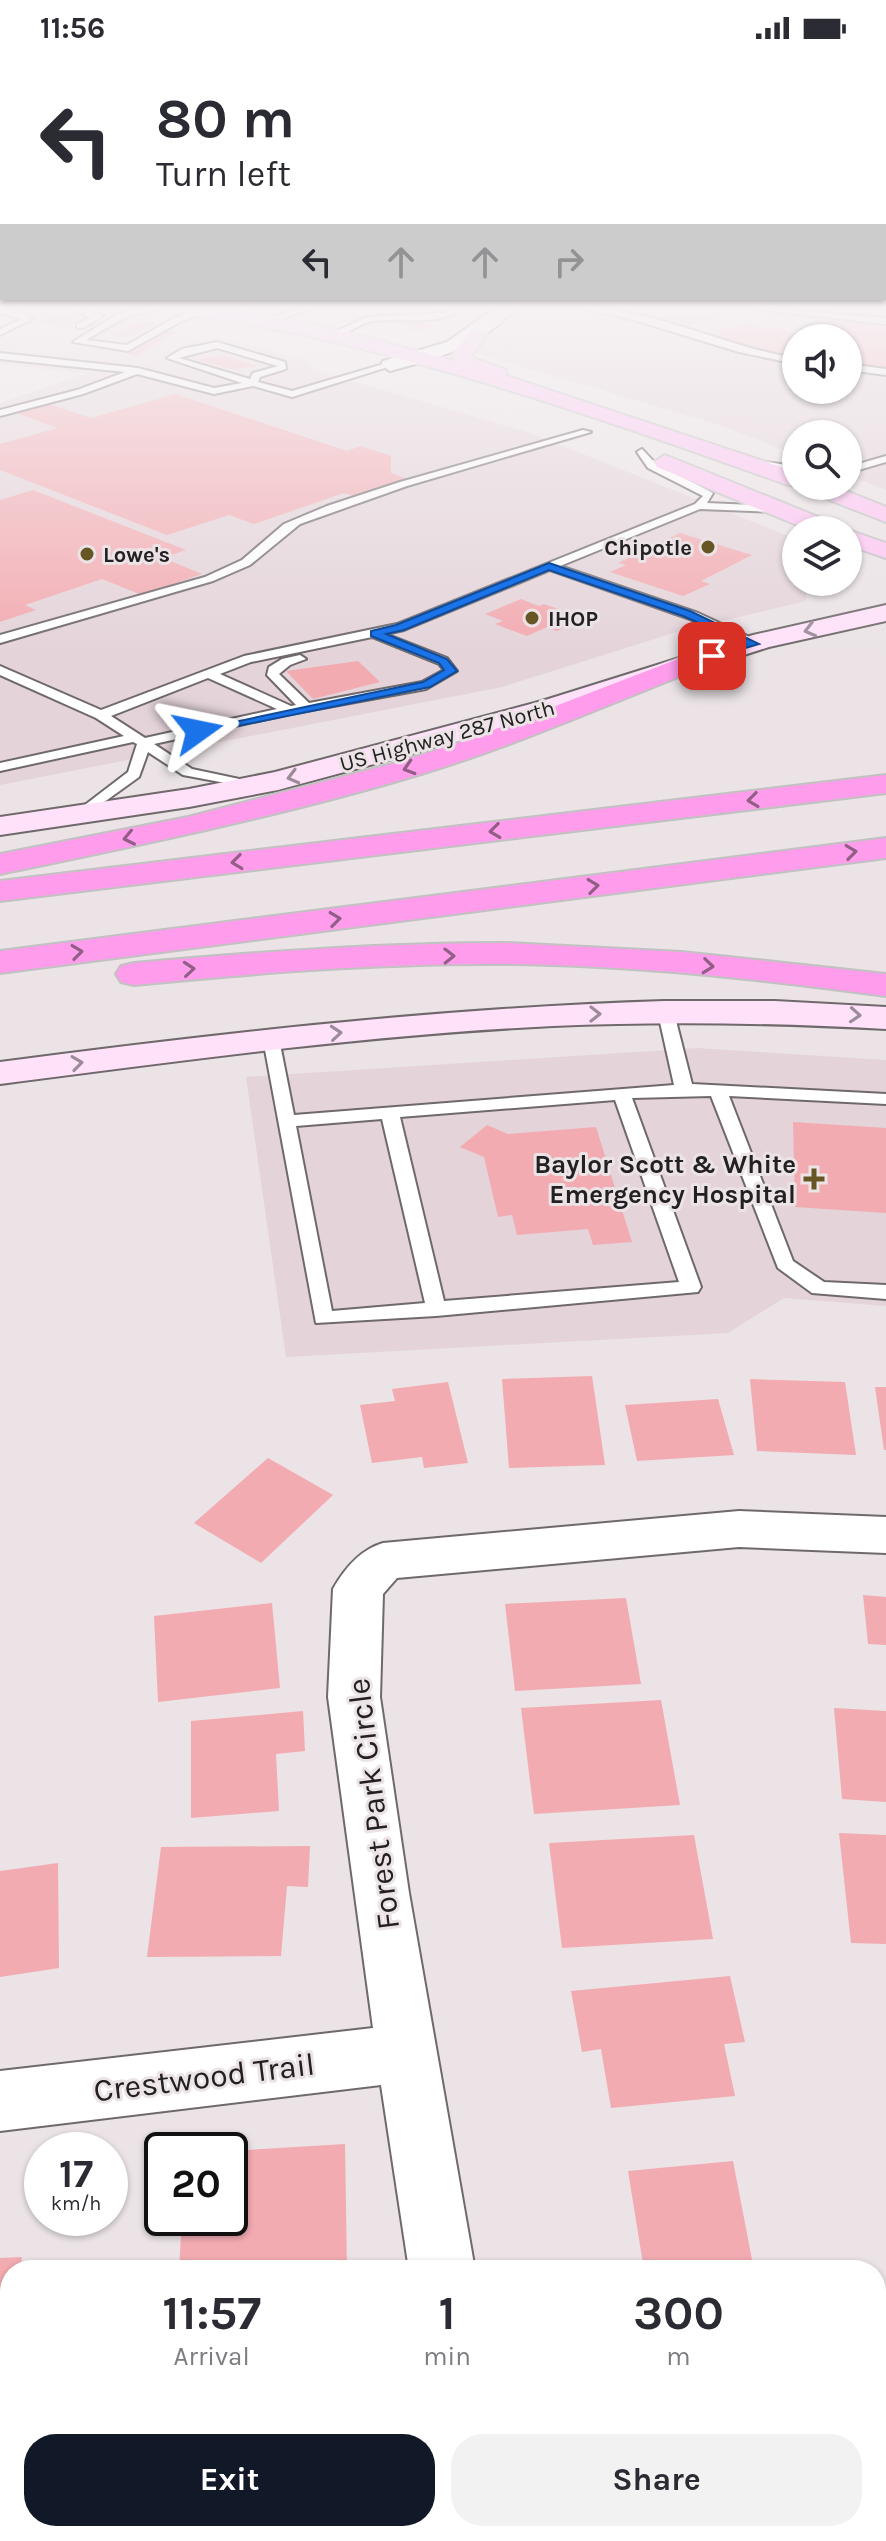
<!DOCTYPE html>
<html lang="en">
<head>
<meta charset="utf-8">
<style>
  body { margin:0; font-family:Karla,sans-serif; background:#f2f2f3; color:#2b2b33; height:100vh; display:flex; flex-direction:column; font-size:30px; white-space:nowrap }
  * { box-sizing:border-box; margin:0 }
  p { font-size:26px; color:#7c7c81 }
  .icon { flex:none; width:44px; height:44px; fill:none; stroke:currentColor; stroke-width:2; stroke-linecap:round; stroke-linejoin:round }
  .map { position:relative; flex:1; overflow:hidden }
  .panel { position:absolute; left:0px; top:2204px; width:886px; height:282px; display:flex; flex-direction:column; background:#fff; border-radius:32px 32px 0 0; box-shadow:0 2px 6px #0004 }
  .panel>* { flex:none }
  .guide { position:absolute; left:0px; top:0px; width:886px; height:244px; box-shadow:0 2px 6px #0004; background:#fff; color:#2b2b33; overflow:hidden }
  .controls { position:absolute; left:782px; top:268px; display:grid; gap:16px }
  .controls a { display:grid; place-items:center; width:80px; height:80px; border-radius:50%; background:#fff; box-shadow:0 2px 6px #0004; font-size:40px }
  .speed { position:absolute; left:24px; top:2076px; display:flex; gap:16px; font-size:40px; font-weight:700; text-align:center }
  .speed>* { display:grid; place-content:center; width:104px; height:104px; border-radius:50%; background:#fff; box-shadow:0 2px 6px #0004; line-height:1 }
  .speed small { font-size:20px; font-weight:400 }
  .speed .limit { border:4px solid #111; border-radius:12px; background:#fff; color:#111 }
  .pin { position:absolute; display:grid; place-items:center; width:68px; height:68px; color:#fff; margin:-34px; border-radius:16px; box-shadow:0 4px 12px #0006 }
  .me { position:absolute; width:88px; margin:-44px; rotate:78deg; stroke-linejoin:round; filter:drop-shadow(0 0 6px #0008) }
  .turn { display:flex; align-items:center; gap:28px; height:168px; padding:0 24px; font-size:36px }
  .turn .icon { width:104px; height:104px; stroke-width:2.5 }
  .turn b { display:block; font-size:56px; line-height:68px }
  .lanes { display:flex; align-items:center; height:76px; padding:0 24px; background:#0003; justify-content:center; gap:40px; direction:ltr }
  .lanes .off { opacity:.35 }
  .eta { display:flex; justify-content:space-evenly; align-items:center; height:136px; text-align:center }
  .eta b { font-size:48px; font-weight:700; line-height:56px }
  .cta { display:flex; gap:16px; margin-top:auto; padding:16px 24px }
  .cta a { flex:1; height:92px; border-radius:32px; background:#111827; color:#fff; font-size:32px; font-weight:700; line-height:92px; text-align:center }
  .cta a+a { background:#f2f2f3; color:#2b2b33 }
  .status { display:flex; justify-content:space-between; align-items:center; height:56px; padding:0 40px; background:#fff; direction:ltr }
  .status svg { height:22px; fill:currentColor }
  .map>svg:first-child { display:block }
  .built { fill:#e4d4d9; fill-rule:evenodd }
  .building { fill:#f2abb1 }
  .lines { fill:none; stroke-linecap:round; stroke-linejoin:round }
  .service-casing { stroke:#6f696b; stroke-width:4 }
  .minor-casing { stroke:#6f696b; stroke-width:4 }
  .secondary-casing { stroke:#6f696b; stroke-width:4 }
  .primary-casing { stroke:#c1c1c1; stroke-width:4 }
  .motorway-casing { stroke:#c1c1c1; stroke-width:4 }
  .service { fill:#fff; fill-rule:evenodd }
  .minor { fill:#fff; fill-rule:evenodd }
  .secondary { fill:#ffe2f9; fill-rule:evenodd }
  .primary { fill:#ffc4f4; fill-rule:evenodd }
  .motorway { fill:#ff9dec; fill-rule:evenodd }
  .oneway { stroke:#9c8b98 }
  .oneway2 { stroke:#915e86 }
  .route { fill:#1a73e8; stroke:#114b97; stroke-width:2 }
  .poi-dot { fill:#665623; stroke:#ebe3e6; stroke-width:3 }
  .labels { text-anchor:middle; stroke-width:6; stroke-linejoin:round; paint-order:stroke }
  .far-poi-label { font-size:22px; font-weight:bold; fill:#232021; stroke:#ebe3e6; text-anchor:start }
  .far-street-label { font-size:22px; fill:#232021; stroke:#ebe3e6 }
  .poi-label { font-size:26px; font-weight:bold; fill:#232021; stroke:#ebe3e6; text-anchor:end }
  .near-street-label { font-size:32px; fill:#232021; stroke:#ebe3e6 }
</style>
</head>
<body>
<div class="status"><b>11:56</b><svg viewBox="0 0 49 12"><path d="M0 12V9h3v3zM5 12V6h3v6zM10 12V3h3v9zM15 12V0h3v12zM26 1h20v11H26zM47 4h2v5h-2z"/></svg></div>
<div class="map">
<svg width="886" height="2485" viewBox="0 0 886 2485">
  <rect width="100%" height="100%" fill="#ebe3e6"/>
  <g class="built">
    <polygon points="0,251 94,251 215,279 310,305 312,312 332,319 530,377 796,483 796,526 807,526 806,545 680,575 502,631 0,729 0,347 86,318 0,308"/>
    <polygon points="272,251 431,251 449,270 401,279"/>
    <path d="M482,251H823L886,258V434L848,419V378H796V399L720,369L431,284L464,269ZM796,282H848V334H796Z"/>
    <polygon points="697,992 886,1004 886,1250 784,1242 728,1277 286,1301 246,1021"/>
  </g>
  <g class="building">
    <polygon points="370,251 423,251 423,253 379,258"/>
    <polygon points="711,251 735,258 686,270 629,252"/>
    <polygon points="51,259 86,263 71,271 35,267"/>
    <polygon points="124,262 133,263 94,284 85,283"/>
    <polygon points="419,262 432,272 411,274 398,264"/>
    <polygon points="835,263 886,268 886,312 848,309 848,282 819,282"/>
    <polygon points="139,265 157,267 128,282 110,280"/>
    <polygon points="749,267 770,273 777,271 809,282 796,282 796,300 771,297 706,277"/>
    <polygon points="165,275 176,276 136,300 125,298"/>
    <polygon points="223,299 227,301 258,310 235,314 195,304"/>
    <polygon points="176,338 347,395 361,390 391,400 391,417 410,424 358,441 344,437 254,468 229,459 167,479 0,414 0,388 58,372 16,357 49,348 91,362"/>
    <polygon points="33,434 186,494 163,502 202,518 142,539 102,523 25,549 36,554 0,566 0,444"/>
    <polygon points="680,477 752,499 701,525 710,528 683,540 610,516 626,509 618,507"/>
    <polygon points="521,543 539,550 544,548 575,559 561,565 570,569 557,575 547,571 527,580 495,568 503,565 485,558"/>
    <polygon points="358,605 380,626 313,643 286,615"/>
    <polygon points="793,1066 886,1072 886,1157 795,1151"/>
    <polygon points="487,1069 508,1078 596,1071 632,1186 593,1189 588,1173 517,1179 512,1159 498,1161 484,1101 460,1091"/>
    <polygon points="592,1320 605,1409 509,1412 502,1323"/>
    <polygon points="750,1323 845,1326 856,1399 757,1395"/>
    <polygon points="448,1326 468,1407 424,1412 422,1401 372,1407 360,1349 395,1345 392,1333"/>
    <polygon points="875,1331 886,1331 886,1394 884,1394"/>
    <polygon points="718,1343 734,1399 637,1405 625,1349"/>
    <polygon points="268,1402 333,1439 261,1507 194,1467"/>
    <polygon points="863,1539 886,1541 886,1589 868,1588"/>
    <polygon points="626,1542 641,1628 515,1635 505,1548"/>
    <polygon points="272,1547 280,1632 158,1646 154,1560"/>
    <polygon points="661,1644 680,1749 534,1758 521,1652"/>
    <polygon points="834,1652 886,1655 886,1746 842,1743"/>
    <polygon points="303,1655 305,1695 276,1698 279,1755 191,1762 191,1665"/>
    <polygon points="839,1777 886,1779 886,1888 851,1887"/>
    <polygon points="694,1779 713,1883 562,1892 549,1787"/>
    <polygon points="310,1790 308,1831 287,1830 281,1900 147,1901 161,1791"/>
    <polygon points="58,1807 59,1912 0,1921 0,1815"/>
    <polygon points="730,1920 745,1986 724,1988 735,2040 611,2052 601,1993 582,1996 571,1935"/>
    <polygon points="345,2088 347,2214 179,2214 182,2162 230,2162 230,2095"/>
    <polygon points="733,2105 754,2214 644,2214 628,2115"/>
    <polygon points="22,2201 20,2214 10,2214 10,2291 0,2292 0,2202"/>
  </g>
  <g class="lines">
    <g class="service-casing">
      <g id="service">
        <polygon points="89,251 100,251 92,256 103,260 83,272 77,272 77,268 91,261 79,257"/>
        <polygon points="150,251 167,251 125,261 86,284 127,289 174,262 205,251 217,251 180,266 128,295 73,286 119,257"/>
        <polygon points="305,251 318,251 260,269 256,266"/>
        <path d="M447,251H455L456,256C432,271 396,260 368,266C355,270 340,284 328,279L367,261L443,257L448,255Z"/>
        <path d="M579,251C651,251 724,291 796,302V308L739,296L634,264Z"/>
        <polygon points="751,251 886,262 886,268 755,253"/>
        <polygon points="0,253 21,255 32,263 0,279 0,273 22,263 0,257"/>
        <path d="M217,286L285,306L286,313L260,321L258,326L292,335L387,307L394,309L292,341L253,330L214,338L137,318L83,338L0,360V354L77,334L125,316L0,303V297L138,312L214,332L242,327L167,302L182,293ZM217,292L278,310L253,317L250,323L179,302Z"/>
        <polygon points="848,308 886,313 886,319 848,314"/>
        <polygon points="583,374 591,376 407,430 300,468 250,509 213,525 0,587 0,579 205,521 242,504 284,468 327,450 400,426"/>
        <path d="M642,393L656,408L713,437L707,447L777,450L782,453L777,456L700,453L560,510L698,557L758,585V591H750L690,563L550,514L404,574L386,578L447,602L457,615L426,633L290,658L154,688L192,713L258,727V733L183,719L148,696L139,721L82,762L77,761V755L128,716L137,688L133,686L0,715V707L124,680L96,662L0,619V610L101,654L244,600L397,568L695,448L703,440L648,412L637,396ZM372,581L439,608L444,614L422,626L309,647L279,618L290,609L306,603L300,599L282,603L269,611L267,619L296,649L291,650L220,618L251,606ZM208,622L277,653L145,682L111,660Z"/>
        <polygon points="886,400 886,406 848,417 848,411"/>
        <polygon points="756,405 796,410 796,416 752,410 752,406"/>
        <path d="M666,952L674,957L692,1028L886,1038V1048L729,1040L793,1205L824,1226L886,1229V1243L812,1237L778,1212L711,1040L632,1042L701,1231L698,1236L436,1260L316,1267L263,983L265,979H277L279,983L294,1059L674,1029L658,957ZM615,1044L679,1226L444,1245L400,1061ZM382,1063L425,1247L332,1255L296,1070Z"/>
      </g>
    </g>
    <g class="minor-casing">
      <g id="minor">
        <path d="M497,251H516C484,290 436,303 390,315L381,309L383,305L447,286Z"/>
        <path d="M739,1455L886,1461V1497L739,1491L397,1522L383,1538L380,1641L409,1837L475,2214H409L381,2029L0,2075V2015L373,1972L328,1641L333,1533C345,1512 360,1494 383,1487Z"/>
        <polygon points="441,2476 513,2476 515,2485 441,2485"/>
      </g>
    </g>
    <g class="secondary-casing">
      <g id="secondary">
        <polygon points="886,549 886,565 769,591 562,657 278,734 189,751 0,779 0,761 189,733 275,716 542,645 753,579"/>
        <path d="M664,945H775L886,951V973C775,967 665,965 553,970C368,979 184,1004 0,1028V1006C221,977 441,952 664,945Z"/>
      </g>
    </g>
    <g class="primary-casing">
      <g id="primary">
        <path d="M171,251C267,251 363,281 455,305L452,299L471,275H485L487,279L472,299L473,302L506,314L507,320L796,416V430H799L788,429C637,375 486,322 330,285C280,273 230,266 180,256Z"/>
        <polygon points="665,399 838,469 842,474 809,474 657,411 654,406"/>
        <polygon points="803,430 834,430 886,451 886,466 806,435"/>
        <polygon points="847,474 848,474 886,487 886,502 848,489"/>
      </g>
    </g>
    <g class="motorway-casing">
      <g id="motorway">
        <path d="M691,598L701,600L705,606L701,612C607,649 514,690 418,719C281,760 140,789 0,818V798L188,761L396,707L467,684Z"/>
        <polygon points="886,719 886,737 0,845 0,825"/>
        <polygon points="886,782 886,802 0,917 0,895"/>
        <path d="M506,887L682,896L886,918V940C760,923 632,909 504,908C381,907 257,917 134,929L121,926L116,918L121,910L134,907C258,896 382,887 506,887Z"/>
      </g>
    </g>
    <use href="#service" class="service"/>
    <use href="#minor" class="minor"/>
    <use href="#secondary" class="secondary"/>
    <use href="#primary" class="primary"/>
    <use href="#motorway" class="motorway"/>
  </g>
  <defs><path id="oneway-chevron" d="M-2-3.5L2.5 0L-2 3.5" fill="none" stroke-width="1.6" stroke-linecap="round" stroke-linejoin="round" transform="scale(2)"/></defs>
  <g class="oneway">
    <use href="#oneway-chevron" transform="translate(810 574) rotate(166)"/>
    <use href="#oneway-chevron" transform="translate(293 721) rotate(165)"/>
    <use href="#oneway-chevron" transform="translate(595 958)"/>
    <use href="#oneway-chevron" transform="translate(855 959) rotate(4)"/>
    <use href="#oneway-chevron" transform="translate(336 977) rotate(-5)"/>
    <use href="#oneway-chevron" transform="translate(77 1007) rotate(-8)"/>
  </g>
  <g class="oneway2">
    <use href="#oneway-chevron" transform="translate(409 712) rotate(163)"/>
    <use href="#oneway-chevron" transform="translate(753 744) rotate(173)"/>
    <use href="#oneway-chevron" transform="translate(495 775) rotate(173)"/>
    <use href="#oneway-chevron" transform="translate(129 782) rotate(168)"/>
    <use href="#oneway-chevron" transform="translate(851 796) rotate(-7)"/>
    <use href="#oneway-chevron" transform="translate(237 806) rotate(173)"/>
    <use href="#oneway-chevron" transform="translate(593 830) rotate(-7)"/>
    <use href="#oneway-chevron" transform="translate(335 863) rotate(-7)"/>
    <use href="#oneway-chevron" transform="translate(77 896) rotate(-7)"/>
    <use href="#oneway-chevron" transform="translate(449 900) rotate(-1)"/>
    <use href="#oneway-chevron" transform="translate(708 910) rotate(6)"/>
    <use href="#oneway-chevron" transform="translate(189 913) rotate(-5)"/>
  </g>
  <linearGradient id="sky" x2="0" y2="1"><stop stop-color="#a5b7ec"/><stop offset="0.42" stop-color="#f6f2f4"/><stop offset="1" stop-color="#f6f2f4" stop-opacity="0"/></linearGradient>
  <rect width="886" height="599" fill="url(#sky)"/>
  <polygon class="route" points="549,507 690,555 759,588 708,603 708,598 744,587 683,560 549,514 404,574 386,578 447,603 457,615 430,631 198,678 192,675 423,626 444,614 439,607 371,580 371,575 396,569"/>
  <g class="poi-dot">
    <circle cx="708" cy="491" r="8"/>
    <circle cx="87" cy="498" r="8"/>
    <circle cx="532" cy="562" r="8"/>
    <path d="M810 1111h8v8h8v8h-8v8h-8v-8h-8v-8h8z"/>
  </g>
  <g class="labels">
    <g class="far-poi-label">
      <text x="692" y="499" text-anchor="end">Chipotle</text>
      <text x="103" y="506">Lowe's</text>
      <text x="548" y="570">IHOP</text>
    </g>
    <g class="far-street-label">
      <text transform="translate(447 679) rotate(-15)" y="8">US Highway 287 North</text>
    </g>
    <g class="poi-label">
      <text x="796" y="1117">Baylor Scott &amp; White<tspan x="796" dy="30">Emergency Hospital</tspan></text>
    </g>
    <g class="near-street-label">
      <text transform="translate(373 1748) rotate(-97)" y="11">Forest Park Circle</text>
      <text transform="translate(204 2021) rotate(-7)" y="11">Crestwood Trail</text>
    </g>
  </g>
</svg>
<div class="controls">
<a><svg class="icon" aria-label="sound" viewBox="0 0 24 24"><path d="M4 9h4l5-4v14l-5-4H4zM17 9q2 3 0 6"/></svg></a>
<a><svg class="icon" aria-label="search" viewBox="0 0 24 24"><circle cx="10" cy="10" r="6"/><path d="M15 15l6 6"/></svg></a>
<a><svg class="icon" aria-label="layers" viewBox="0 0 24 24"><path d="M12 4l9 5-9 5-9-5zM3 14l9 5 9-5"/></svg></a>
</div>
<div class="speed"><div>17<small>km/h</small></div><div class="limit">20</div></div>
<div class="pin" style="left:712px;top:600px;background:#d93025"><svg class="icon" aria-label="arrive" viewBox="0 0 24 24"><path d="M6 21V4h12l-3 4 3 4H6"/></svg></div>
<svg class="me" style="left:198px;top:675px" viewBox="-20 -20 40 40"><path d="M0-17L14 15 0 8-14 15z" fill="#1a73e8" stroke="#fff" stroke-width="4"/></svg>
<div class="guide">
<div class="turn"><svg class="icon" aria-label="left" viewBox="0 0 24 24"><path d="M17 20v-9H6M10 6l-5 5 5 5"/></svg><div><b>80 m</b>Turn left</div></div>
<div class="lanes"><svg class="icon" aria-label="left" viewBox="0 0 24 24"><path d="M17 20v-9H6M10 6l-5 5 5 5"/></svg><svg class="icon off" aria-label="ahead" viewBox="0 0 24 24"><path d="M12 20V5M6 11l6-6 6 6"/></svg><svg class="icon off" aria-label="ahead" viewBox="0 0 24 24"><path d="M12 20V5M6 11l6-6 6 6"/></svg><svg class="icon off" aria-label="right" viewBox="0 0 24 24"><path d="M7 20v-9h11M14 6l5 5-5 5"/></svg></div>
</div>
<section class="panel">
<div class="eta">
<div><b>11:57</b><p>Arrival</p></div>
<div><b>1</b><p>min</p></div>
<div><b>300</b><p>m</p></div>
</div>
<div class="cta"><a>Exit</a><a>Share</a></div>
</section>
</div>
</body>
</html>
